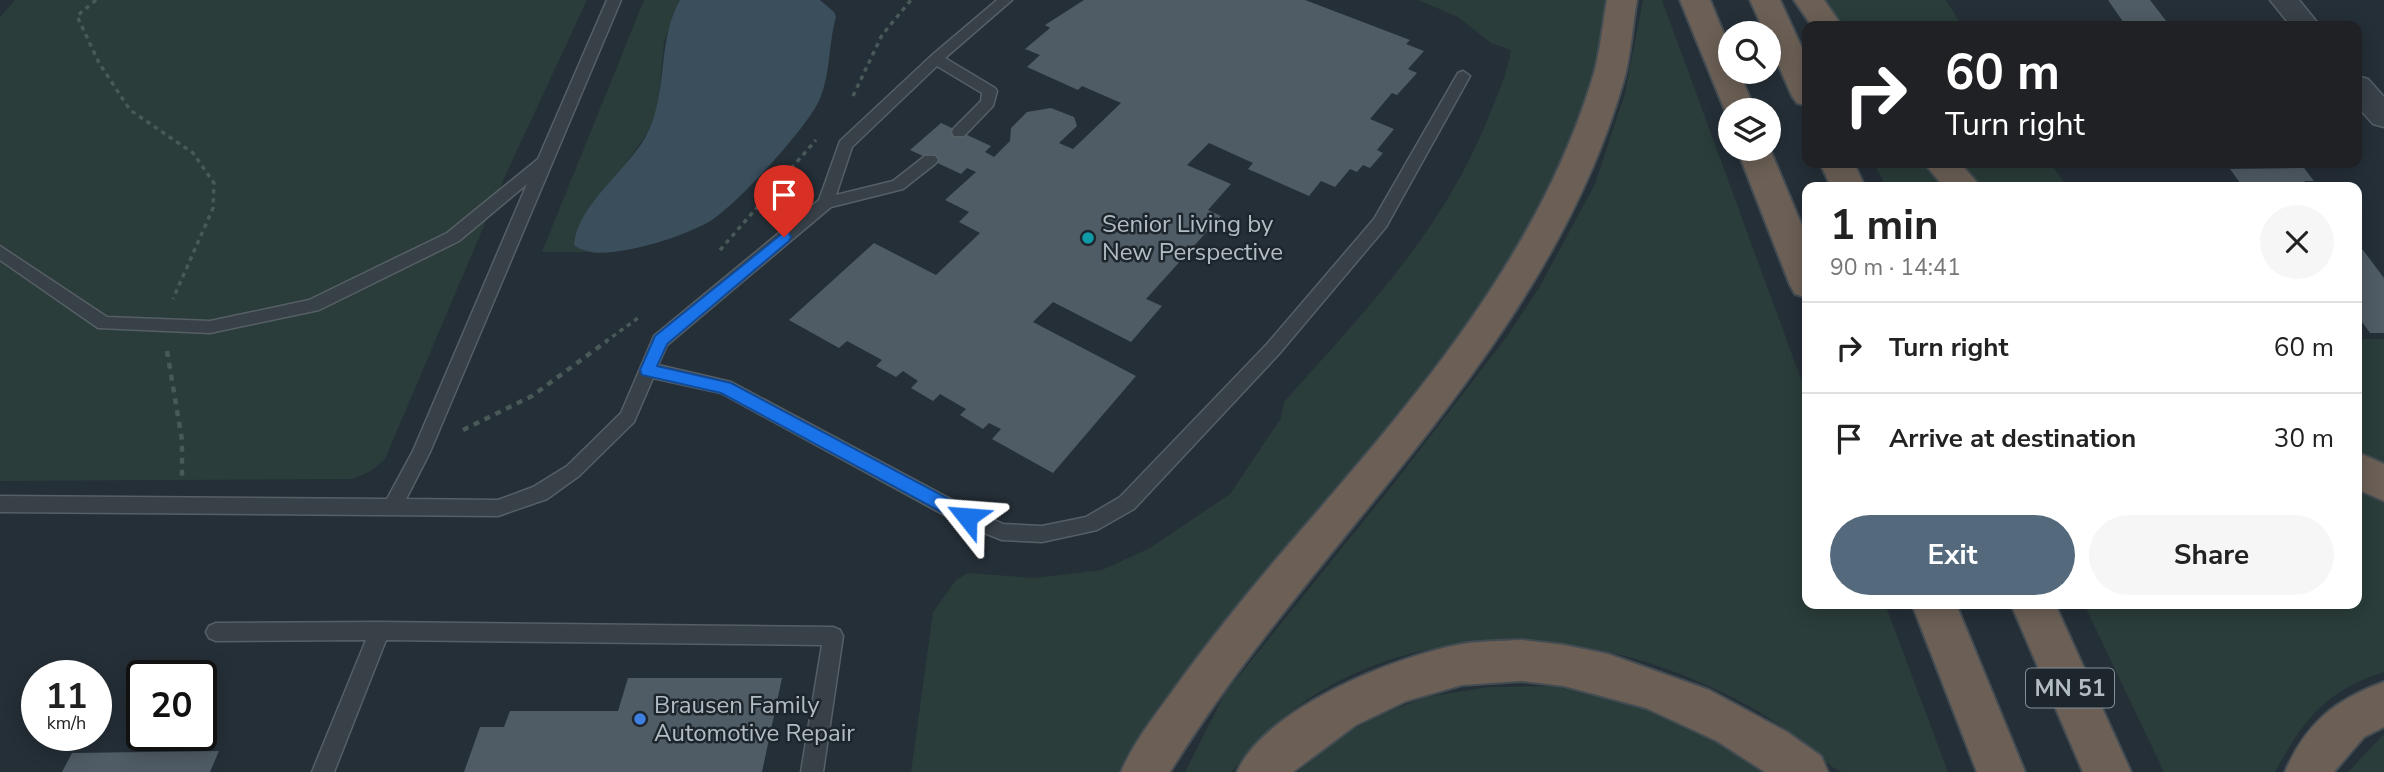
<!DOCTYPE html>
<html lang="en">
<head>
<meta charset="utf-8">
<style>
  body { margin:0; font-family:"Nunito Sans",sans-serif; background:#f6f6f6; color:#222; height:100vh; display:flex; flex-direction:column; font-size:26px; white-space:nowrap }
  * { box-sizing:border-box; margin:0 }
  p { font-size:23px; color:#767676 }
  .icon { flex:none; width:38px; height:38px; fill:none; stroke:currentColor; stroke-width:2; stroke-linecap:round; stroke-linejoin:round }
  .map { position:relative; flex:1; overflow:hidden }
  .sheet { position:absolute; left:1802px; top:182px; width:560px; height:427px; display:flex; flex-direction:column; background:#fff; border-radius:14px; box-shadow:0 4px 18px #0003 }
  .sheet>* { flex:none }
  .hud { position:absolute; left:1802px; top:21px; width:560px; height:147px; border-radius:14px; box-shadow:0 4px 18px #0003; background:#202124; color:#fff; overflow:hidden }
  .tools { position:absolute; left:1718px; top:21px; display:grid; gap:14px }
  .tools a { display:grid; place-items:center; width:63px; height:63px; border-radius:50%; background:#fff; box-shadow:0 4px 18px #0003; font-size:35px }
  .speed { position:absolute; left:21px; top:660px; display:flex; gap:14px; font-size:35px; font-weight:700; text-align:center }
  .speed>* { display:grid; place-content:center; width:91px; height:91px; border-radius:50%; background:#fff; box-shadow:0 4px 18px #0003; line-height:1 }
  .speed small { font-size:18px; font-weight:400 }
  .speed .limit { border:4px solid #111; border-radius:10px; background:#fff; color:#111 }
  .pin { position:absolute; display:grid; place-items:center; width:60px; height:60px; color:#fff; margin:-72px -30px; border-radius:50% 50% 50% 0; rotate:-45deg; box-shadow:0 0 7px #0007 }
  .pin .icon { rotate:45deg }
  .me { position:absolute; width:77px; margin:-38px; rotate:298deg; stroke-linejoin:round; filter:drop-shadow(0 0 5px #0008) }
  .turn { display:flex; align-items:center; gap:24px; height:147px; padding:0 28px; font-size:32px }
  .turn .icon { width:91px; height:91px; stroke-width:2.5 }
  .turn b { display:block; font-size:49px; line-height:60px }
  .round { display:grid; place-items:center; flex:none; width:74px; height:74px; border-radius:37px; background:#f6f6f6 }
  .summary { display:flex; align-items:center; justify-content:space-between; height:119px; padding:0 28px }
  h1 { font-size:42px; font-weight:700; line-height:52px }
  .cta { display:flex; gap:14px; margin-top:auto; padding:14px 28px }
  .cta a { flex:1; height:80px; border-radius:42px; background:#546a7c; color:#fff; font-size:28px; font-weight:700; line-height:80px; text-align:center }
  .cta a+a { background:#f6f6f6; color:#222 }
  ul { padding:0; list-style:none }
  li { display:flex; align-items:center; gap:21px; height:91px; padding:0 28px; border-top:2px solid #e0e0e0 }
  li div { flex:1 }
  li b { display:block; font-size:26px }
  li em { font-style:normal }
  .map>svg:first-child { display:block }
  .green { fill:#2a3d3a }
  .water { fill:#3a4e5c }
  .building { fill:#505c65 }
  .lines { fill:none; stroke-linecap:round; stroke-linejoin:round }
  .lane-casing { stroke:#565f65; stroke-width:3 }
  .street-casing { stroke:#565f65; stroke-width:3 }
  .highway-casing { stroke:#434c52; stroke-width:4 }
  .path-far1 { stroke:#485958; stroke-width:3.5; stroke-dasharray:4.5 4.5; stroke-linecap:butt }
  .path { stroke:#485958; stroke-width:4.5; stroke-dasharray:6 6; stroke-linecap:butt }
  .lane { fill:#384148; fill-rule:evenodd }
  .street { fill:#384148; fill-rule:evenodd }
  .highway { fill:#6c6056; fill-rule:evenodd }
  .route { fill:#1a73e8; stroke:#114b97; stroke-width:2 }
  .culture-dot { fill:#0f9aa8; stroke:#1d262c; stroke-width:2.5 }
  .shop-dot { fill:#3f7fe0; stroke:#1d262c; stroke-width:2.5 }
  .labels { text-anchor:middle; stroke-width:5; stroke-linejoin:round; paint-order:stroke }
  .shield { fill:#1d262c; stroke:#868f96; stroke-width:2 }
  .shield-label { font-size:23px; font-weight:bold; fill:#b3bcc3 }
  .poi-label { font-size:24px; fill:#b3bcc3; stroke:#1d262c; text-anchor:start }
</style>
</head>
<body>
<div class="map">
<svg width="2384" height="772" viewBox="0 0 2384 772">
  <rect width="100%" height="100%" fill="#252f37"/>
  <g class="green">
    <polygon points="15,0 587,0 506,174 385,459 371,471 353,479 0,481 0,17"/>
    <polygon points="644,0 680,0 664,42 658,108 648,132 619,173 581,250 593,252 542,252"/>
    <path d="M1418,0H1611L1594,80L1577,131L1537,218L1504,275L1455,343L1154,714L1119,772H911L933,612L956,580L968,573L1034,578L1102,570L1150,548L1230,494L1281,418L1284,402C1364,312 1440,235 1487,121C1496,98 1507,75 1511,50L1491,43L1458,17Z"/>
    <path d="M1643,0H1662L1808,398V604H1885L1948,772C1924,772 1899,772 1874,772C1864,772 1852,772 1842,772C1831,769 1796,737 1783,728C1759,710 1727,694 1699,682C1544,612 1340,626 1232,772H1185L1225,693L1395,482L1505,339L1539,288L1595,184L1625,93Z"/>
    <polygon points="1823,0 1946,0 1962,26 1842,26"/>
    <polygon points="1874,163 1927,163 1950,187 1886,187"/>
    <polygon points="1959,163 2050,163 2068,187 1984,187"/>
    <polygon points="2357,339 2384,339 2384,467 2357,452"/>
    <path d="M2357,481L2384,496V672C2325,691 2304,719 2275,772H2164L2084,604H2357Z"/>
    <polygon points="1553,686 1646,704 1699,727 1773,772 1298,772 1337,738 1382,714 1426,697 1489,687"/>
    <polygon points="2384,734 2384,772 2348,772"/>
  </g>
  <path class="water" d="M680,0H820L834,12L836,17C828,45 831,74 819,101C805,130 734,208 707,223C681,236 654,245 626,250C609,253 588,256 574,245C577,203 632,168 649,130C668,88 657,41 680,0Z"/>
  <g class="building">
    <polygon points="1084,0 1305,0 1410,40 1406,44 1424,51 1408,69 1417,73 1397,95 1392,93 1370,119 1394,129 1377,150 1383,153 1370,168 1363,165 1357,172 1350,169 1335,187 1321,181 1309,196 1248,169 1253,163 1209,143 1187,165 1231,184 1208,210 1221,216 1146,299 1162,306 1131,342 1053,302 1033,322 1136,376 1053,473 992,439 1001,429 989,423 983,429 960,415 966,409 940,394 933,401 911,388 918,381 903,371 896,377 876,366 882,360 847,341 839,348 789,320 874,243 936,275 980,233 959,222 969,212 945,200 976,172 967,168 961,174 910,150 941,123 991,146 985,152 994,157 1010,141 1011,128 1027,112 1051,108 1074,117 1077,126 1059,143 1073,149 1121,103 1082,86 1078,90 1027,67 1040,55 1025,49 1050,28 1045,25"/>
    <polygon points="2108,0 2150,0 2170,26 2126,26"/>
    <polygon points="2304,168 2314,181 2304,181 2309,187 2243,187 2230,169"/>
    <polygon points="2357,250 2363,250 2384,278 2384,333 2370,333 2357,315"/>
    <polygon points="628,678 782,678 762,772 464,772 480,727 504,727 510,711 618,711"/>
    <polygon points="219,751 210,772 62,772 72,753"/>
  </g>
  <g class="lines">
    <g class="lane-casing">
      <g id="lane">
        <polygon points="607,0 621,0 430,452 406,499 498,500 533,487 567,466 621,413 654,336 819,200 840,141 931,56 997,0 1012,0 945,58 995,88 997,91 993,106 964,136 954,136 952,132 954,128 981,101 982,93 937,66 852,147 836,195 893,181 925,156 935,156 938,160 935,164 903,189 831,207 667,345 658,365 731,382 973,511 1003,524 1042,526 1086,517 1120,497 1267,344 1374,219 1458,73 1463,71 1470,76 1386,227 1279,354 1134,509 1097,530 1042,542 1002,540 959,523 721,393 653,378 634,422 579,476 547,499 498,516 0,512 0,496 387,499 413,451 527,184 459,241 319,310 210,333 98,328 0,260 0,246 107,317 210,321 309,300 447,233 538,159"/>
        <polygon points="380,622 833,627 840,630 843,636 823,772 801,772 822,645 386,640 334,772 312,772 366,640 216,641 209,638 206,632 209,626 216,623"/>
      </g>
    </g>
    <g class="street-casing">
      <g id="street">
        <polygon points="2270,0 2299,0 2320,26 2291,26"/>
        <polygon points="2357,76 2368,79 2384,97 2384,127 2373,124 2357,106"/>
      </g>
    </g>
    <g class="highway-casing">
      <g id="highway">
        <path d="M1607,0H1637C1632,27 1631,57 1623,83C1544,355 1314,538 1170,772H1121C1134,742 1153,718 1172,692C1207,643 1245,596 1284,550C1406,409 1534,265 1591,83C1600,57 1602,27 1607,0Z"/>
        <polygon points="1680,0 1710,0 1731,51 1731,72 1739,72 1755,110 1731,110 1731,118 1728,118"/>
        <polygon points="1750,0 1780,0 1808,61 1808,106 1797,103 1792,96 1769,44 1769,33 1765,33"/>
        <polygon points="1794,0 1824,0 1842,26 1812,26"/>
        <polygon points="1769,147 1808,240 1808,298 1795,294 1790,285 1737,149"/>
        <polygon points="1820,163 1854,163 1865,187 1831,187"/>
        <polygon points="1924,163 1960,163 1981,187 1944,187"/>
        <polygon points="2357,452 2384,464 2384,501 2357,489"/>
        <polygon points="1912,604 1956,604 2025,772 1977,772"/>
        <polygon points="2011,604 2055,604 2131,772 2083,772"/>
        <path d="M1521,640L1564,645L1608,654L1709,690L1787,732L1821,756L1828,772H1765L1717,741L1646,708L1564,686L1521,681L1462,685L1406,701L1356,725L1293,772H1237C1265,708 1396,656 1462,644C1481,641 1501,641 1521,640Z"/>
        <path d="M2384,682V727L2364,737L2334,772H2285C2306,723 2335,700 2384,682Z"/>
      </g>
    </g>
    <g class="path-far1">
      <polyline points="96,0 77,16 99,63 130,110 193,153 214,183 213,208 173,299"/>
      <polyline points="853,96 882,35 911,0"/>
      <polyline points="720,250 816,140"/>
      <polyline points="605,342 638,318"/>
    </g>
    <g class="path">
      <polyline points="167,351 182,440 182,477"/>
      <polyline points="463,430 532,396 607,341"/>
    </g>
    <use href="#lane" class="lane"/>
    <use href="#street" class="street"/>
    <use href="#highway" class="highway"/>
  </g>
  <polygon class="route" points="784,232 789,233 791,237 789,241 667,344 657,366 731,383 973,512 975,517 973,522 967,524 960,522 721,393 642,375 640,370 655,336"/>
  <circle class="culture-dot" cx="1088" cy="238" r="7"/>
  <circle class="shop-dot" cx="640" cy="719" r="7"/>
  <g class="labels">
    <rect class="shield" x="2026" y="668.5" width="88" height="39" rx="5"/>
    <g class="shield-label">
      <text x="2070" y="696">MN 51</text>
    </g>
    <g class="poi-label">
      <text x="1102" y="232">Senior Living by<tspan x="1102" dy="28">New Perspective</tspan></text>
      <text x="654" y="713">Brausen Family<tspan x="654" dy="28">Automotive Repair</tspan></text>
    </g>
  </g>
</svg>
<div class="tools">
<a><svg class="icon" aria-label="search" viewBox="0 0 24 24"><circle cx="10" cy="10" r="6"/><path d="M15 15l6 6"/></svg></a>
<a><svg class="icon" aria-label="layers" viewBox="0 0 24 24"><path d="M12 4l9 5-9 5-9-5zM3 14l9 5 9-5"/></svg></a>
</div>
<div class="speed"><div>11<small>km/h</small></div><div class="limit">20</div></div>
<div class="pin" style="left:784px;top:237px;background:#d93025"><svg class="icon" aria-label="arrive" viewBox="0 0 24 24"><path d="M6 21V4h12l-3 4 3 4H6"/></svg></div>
<svg class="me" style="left:967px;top:517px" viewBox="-20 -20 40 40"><path d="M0-17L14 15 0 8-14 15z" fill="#1a73e8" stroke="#fff" stroke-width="4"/></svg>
<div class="hud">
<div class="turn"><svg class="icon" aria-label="right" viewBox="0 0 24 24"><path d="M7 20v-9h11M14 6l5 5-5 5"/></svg><div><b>60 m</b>Turn right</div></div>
</div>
<section class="sheet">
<div class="summary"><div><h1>1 min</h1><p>90 m · 14:41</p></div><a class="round"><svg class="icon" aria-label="close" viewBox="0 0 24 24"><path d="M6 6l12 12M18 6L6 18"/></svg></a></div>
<ul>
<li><svg class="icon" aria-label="right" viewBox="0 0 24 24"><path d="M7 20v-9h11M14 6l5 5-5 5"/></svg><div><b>Turn right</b></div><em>60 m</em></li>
<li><svg class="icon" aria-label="arrive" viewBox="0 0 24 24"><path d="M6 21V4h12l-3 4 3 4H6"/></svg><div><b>Arrive at destination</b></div><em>30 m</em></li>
</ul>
<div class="cta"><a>Exit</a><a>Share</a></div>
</section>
</div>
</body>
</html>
